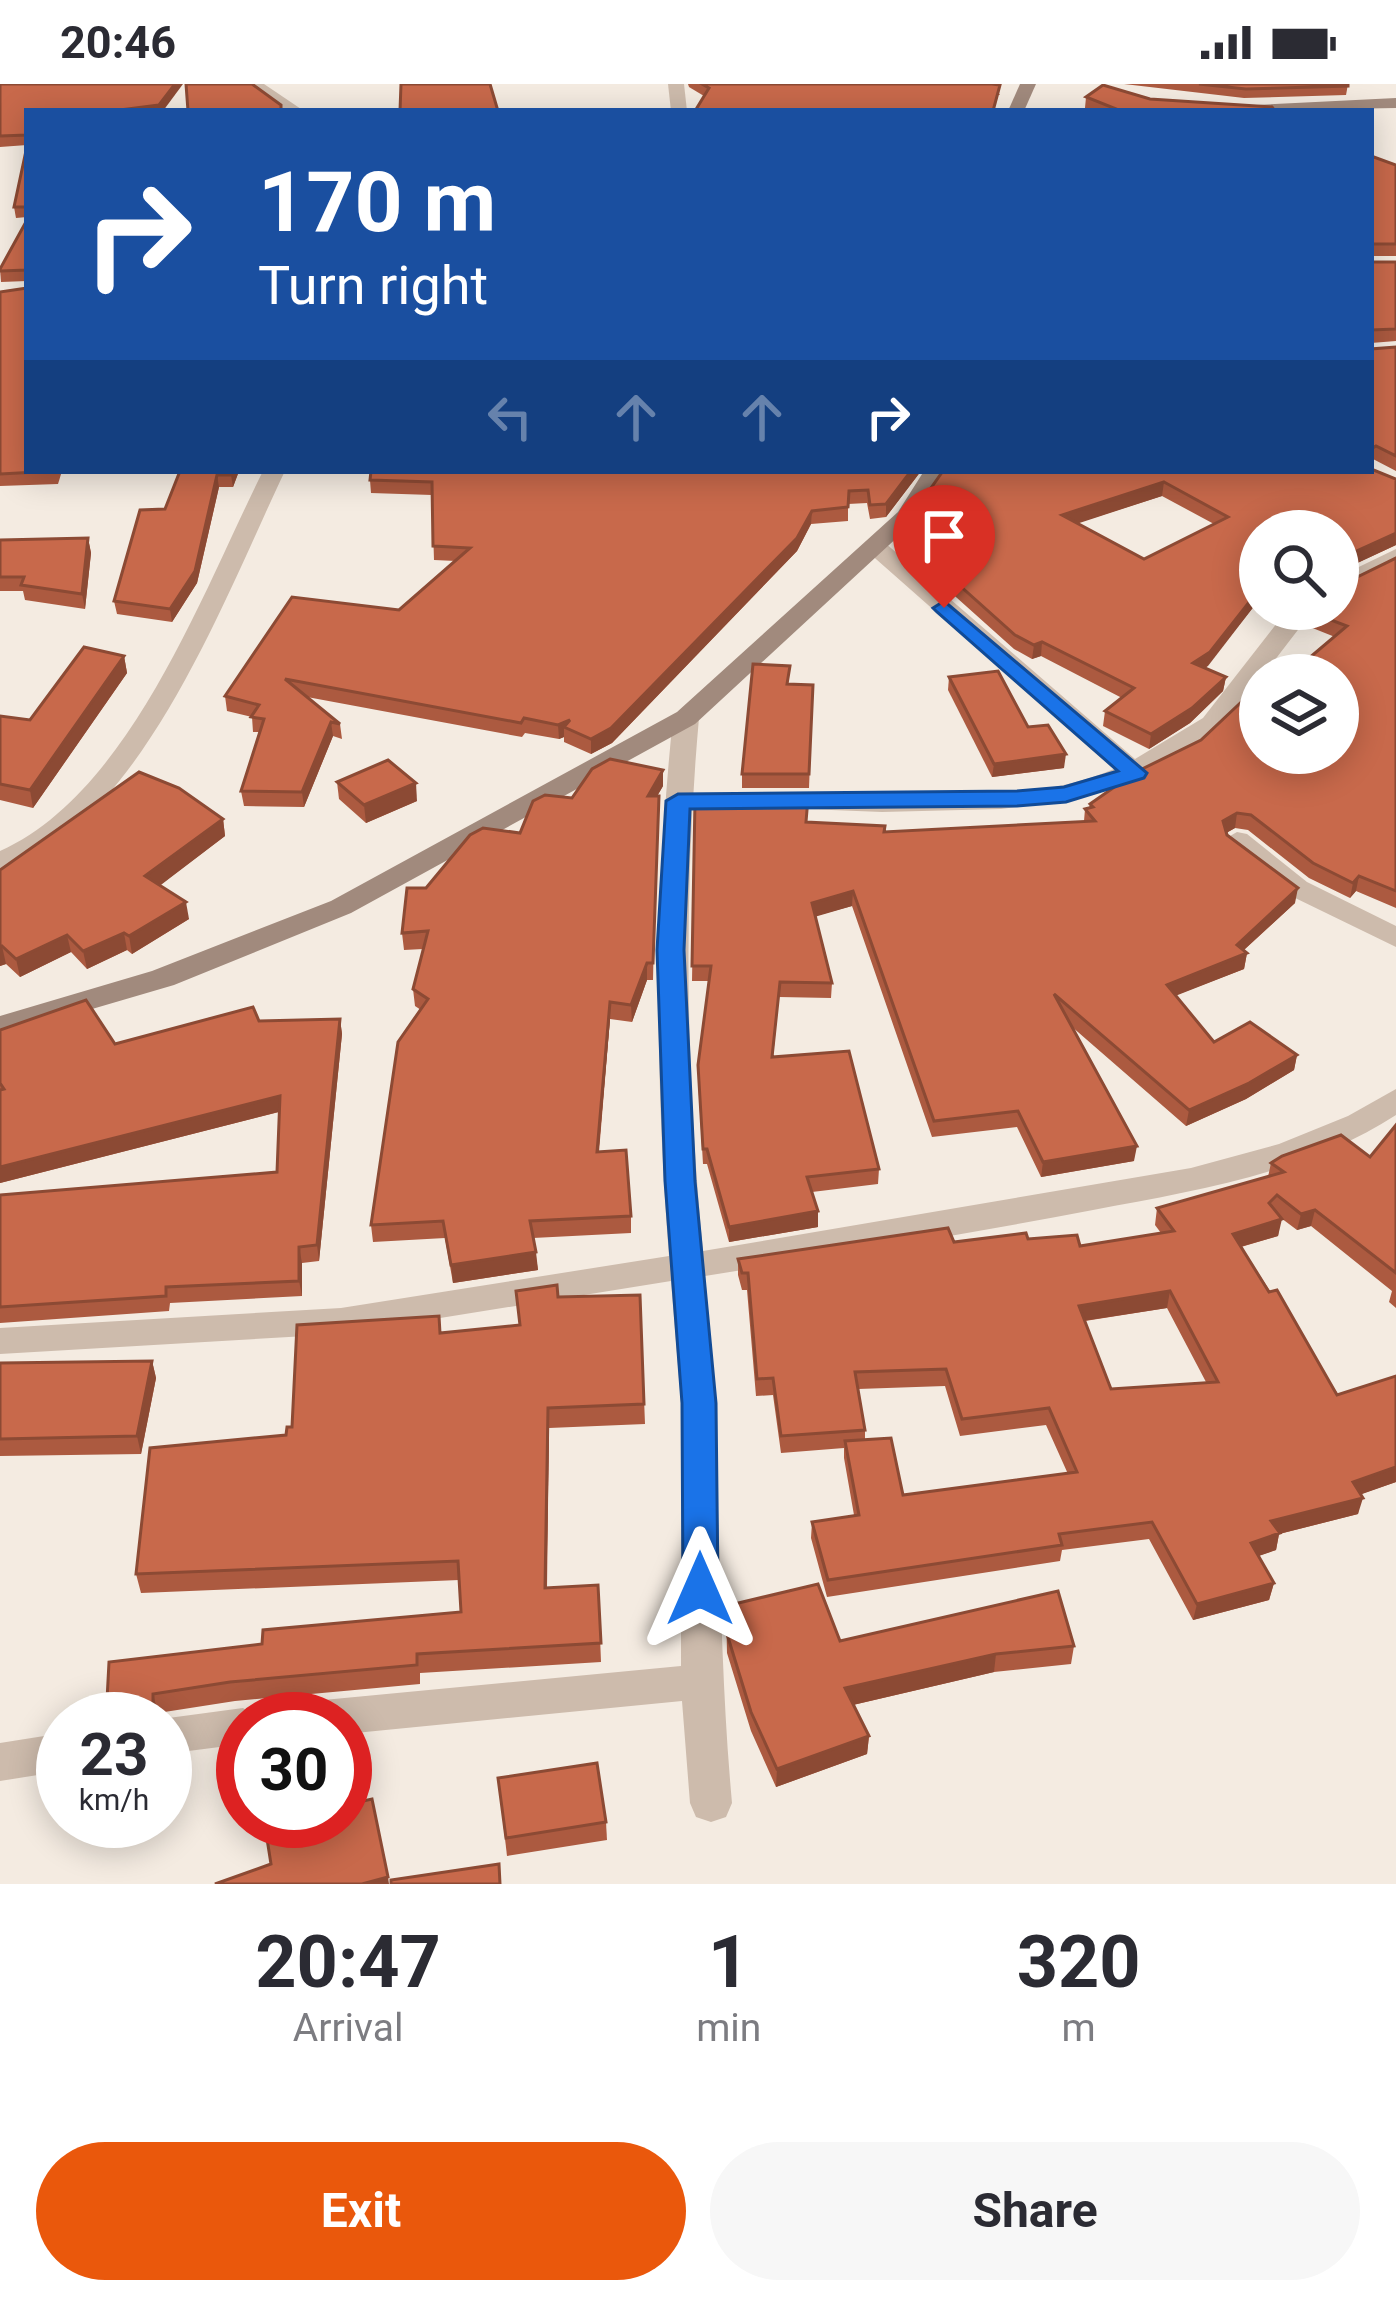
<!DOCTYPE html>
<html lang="en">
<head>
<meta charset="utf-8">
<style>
  body { margin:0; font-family:Roboto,sans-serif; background:#f7f7f7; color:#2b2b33; height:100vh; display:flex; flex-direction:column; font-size:45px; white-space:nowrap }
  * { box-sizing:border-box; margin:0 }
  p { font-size:39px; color:#7c7c81 }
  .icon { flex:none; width:66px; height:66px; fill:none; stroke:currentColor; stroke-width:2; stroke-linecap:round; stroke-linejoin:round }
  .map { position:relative; height:1800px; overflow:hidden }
  .panel { display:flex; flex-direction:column; background:#fff; flex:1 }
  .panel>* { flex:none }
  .guide { position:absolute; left:24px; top:24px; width:1350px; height:366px; border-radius:0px; box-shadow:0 6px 30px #0003; background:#1a4fa0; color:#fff; overflow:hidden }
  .fabs { position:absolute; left:1239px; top:426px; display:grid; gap:24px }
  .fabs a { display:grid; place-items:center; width:120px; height:120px; border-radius:50%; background:#fff; box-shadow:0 6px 30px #0003; font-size:60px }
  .speed { position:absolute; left:36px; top:1608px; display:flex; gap:24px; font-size:60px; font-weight:700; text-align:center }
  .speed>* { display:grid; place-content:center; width:156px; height:156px; border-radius:50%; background:#fff; box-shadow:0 6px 30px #0003; line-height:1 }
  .speed small { font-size:30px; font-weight:400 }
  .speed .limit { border:18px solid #d22; background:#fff; color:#111 }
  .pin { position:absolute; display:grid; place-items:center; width:102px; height:102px; color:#fff; margin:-123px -51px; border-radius:50% 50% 50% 0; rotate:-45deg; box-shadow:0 0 12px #0007 }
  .pin .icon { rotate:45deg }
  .me { position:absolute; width:132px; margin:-66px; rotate:0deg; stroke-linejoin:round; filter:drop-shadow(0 0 9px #0008) }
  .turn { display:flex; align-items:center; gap:42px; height:252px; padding:0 36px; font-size:54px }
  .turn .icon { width:156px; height:156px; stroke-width:2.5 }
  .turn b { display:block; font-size:84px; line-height:102px }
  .lanes { display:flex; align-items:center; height:114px; padding:0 36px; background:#0003; justify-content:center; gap:60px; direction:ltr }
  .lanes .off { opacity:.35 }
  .eta { display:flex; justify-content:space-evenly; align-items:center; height:204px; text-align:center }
  .eta b { font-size:72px; font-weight:700; line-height:84px }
  .primary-button { display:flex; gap:24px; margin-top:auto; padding:24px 36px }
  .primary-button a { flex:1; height:138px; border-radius:72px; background:#ea580c; color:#fff; font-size:48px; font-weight:700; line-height:138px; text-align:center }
  .primary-button a+a { background:#f7f7f7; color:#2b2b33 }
  .status { display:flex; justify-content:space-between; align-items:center; height:84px; padding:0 60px; background:#fff; direction:ltr }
  .status svg { height:33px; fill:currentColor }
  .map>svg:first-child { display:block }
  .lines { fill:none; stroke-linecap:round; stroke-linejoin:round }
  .street { fill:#cdbbac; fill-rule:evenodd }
  .secondary { fill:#a18a7d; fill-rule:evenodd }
  .wall { fill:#ac5a40; fill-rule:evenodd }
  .shaded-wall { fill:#8c4a34 }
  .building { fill:#c8694b; stroke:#8c4a34; stroke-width:3; fill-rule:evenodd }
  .route { fill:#1a73e8; stroke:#114b97; stroke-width:3 }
</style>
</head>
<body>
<div class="status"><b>20:46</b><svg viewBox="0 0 49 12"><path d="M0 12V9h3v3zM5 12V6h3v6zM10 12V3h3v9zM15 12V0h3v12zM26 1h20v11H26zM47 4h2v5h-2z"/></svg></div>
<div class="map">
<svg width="1396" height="1800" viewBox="0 0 1396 1800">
  <rect width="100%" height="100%" fill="#f4ebe1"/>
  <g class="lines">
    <g class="street">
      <polygon points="245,0 264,0 304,27 284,27"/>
      <polygon points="668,0 684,0 687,27 671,27"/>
      <path d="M263,387H285C228,505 138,751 0,785V767C130,709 202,509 263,387Z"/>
      <path d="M876,456L884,458L1135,675L1203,634L1288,525H1314L1221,646L1144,695L1059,717L1001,725L882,728L758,723L754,717L758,711L768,709C873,711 1016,727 1114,685L868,468V458Z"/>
      <polygon points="1396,465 1396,481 1338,510 1338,493"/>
      <path d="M686,626L699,634C683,812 686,989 703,1167L1191,1084L1279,1060L1348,1032L1396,1005V1031C1307,1089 1195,1107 1093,1126C964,1151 835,1171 705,1192C722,1367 716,1543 732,1719L726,1733L711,1738L696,1733L690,1719L682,1617L345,1650V1635H292L298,1622L313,1617L681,1582V1319L671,1197L341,1250L0,1270V1244L341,1224L669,1172C655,992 654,814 673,634Z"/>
      <polygon points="1237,748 1247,750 1307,798 1396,842 1396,863 1287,810 1227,762 1223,756"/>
      <polygon points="243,1624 260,1635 243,1635 243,1660 165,1670 165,1635 161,1635"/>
      <polygon points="63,1649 63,1687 0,1697 0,1659"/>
    </g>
    <g class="secondary">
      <polygon points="1020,0 1036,0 1024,27 1008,27"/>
      <polygon points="1396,14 1396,24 1227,27 1235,22"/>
      <polygon points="924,387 946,387 915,437 695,640 351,829 174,901 0,952 0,932 152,887 331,817 677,628 898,428"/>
    </g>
  </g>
  <g class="wall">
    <polygon points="0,0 27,27 27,61 0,63"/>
    <polygon points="688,0 992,0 1000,11 704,12 689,3"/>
    <polygon points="1124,0 1348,0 1346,11 1244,14"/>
    <polygon points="1086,13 1150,15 1275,27 1093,27 1085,24"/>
    <polygon points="27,62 27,133 16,134 14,123"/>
    <polygon points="1371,72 1396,81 1396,172 1371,172"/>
    <polygon points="27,136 27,197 1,198 0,185"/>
    <polygon points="1371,178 1396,178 1396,257 1371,259"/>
    <polygon points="0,208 62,387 58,400 0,402"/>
    <polygon points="1396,263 1396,387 1373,375 1371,376"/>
    <polygon points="180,387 239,387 233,403 219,403 197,499 172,538 117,530 114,517 165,425"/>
    <polygon points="921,387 886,433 870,435 867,419 848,420 848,437 811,440 797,467 612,659 591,670 564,658 564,653 559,655 525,649 522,653 307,613 340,640 342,655 333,652 304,723 244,722 241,707 260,648 253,648 252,633 227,627 225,612 399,526 456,477 434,476 432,411 371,409 370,396"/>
    <path d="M943,387L1396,395V461L1338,488L1260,447V523L1255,521L1205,584L1226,593L1223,607L1190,639L1149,665L1103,642L1105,627L1122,614L1041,572L1032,575L1014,565L928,488L929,474L906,452L907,438ZM1162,412L1214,440L1144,475L1077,439Z"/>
    <polygon points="88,454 91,469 85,525 25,516 23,507 0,507 0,456"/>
    <polygon points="1396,474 1396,824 1356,807 1350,814 1309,794 1248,746 1235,744 1226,749 1227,751 1295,819 1244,866 1247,869 1244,885 1176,911 1214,958 1297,971 1294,986 1246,1015 1186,1042 1071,942 1134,1077 1041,1093 1017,1043 932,1053 852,822 815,832 832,899 831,914 779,913 773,973 879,1085 878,1100 812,1108 818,1127 818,1143 729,1158 707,1080 703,1080 698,996 709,897 692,897 695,716 807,738 884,748 1084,737 1085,725 1089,724 1090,720 1260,669 1335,553 1305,541 1307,527 1343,500"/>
    <polygon points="124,572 127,589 33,724 0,716 0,632 30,636"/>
    <polygon points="949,593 1028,643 1064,684 992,693 948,606"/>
    <polygon points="789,600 813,601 809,704 742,704 742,690"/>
    <polygon points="337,698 417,717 366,739 339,715"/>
    <polygon points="663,702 657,712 653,896 647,896 632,938 610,935 599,1068 631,1132 631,1149 533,1154 538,1186 453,1199 445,1154 373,1158 371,1141 421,926 415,922 413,905 423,865 404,866 402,849 426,804 520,749 572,714"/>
    <polygon points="223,735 225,752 160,801 189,835 132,870 127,866 87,885 71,868 20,893 6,880 0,882 0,786"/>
    <polygon points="340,935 342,950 319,1177 302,1179 302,1212 170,1219 169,1227 0,1239 0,1111 277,1088 279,1028 0,1099 0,946 115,960 259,937"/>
    <path d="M1396,1041V1224L1389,1218L1392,1207L1311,1142L1297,1146L1281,1134L1278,1152L1241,1163L1396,1398L1361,1410L1358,1430L1279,1450L1276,1466L1258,1472L1274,1499L1269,1516L1193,1536L1149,1455L1062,1466L1060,1477L827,1513L811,1454L812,1438L854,1431L844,1374V1364L781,1369L773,1311L756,1312L747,1206H742L738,1191V1175L1028,1155L1080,1162L1161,1149L1155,1141L1157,1124L1268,1093L1271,1079L1370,1073ZM1167,1224L1206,1298L1111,1305L1085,1237ZM945,1302L960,1352L1046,1341L1068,1390L903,1411L865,1356V1346L858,1305Z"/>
    <polygon points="640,1211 645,1340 549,1344 547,1504 598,1501 601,1578 420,1589 420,1600 235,1617 158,1629 158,1635 106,1635 109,1578 262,1560 461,1528 459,1496 141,1509 136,1490 286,1351 292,1343 441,1249 519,1241 558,1213"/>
    <polygon points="152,1277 156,1294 141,1370 0,1372 0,1279"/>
    <polygon points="726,1522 840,1557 1074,1562 1071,1580 994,1588 853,1621 869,1652 867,1670 776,1703 751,1647 727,1569"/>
    <polygon points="498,1694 606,1738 607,1756 507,1772"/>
  </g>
  <g class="shaded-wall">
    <polygon points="175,0 183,0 163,27 112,27"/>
    <polygon points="232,387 239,387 233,403 231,391"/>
    <polygon points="911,387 921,387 886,433 886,420"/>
    <polygon points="217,391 219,403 197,499 172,538 170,525"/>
    <polygon points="1164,398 1162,412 1061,445 1062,431"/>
    <polygon points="812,427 811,440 797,467 612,659 591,670 591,655"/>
    <polygon points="1396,449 1396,461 1338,488 1339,475"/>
    <polygon points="88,454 91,469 85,525 82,510"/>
    <polygon points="1258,507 1255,521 1208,582 1191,593 1193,579"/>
    <polygon points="1042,558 1041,572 1032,575 1034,561"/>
    <polygon points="124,572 127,589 33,724 30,706"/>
    <polygon points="1226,593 1223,607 1190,639 1149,665 1151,650"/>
    <polygon points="570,636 564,643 564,653 559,655 558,641"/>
    <polygon points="331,638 333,652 304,723 302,708"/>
    <polygon points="1066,670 1064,684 992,693 994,680"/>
    <polygon points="663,686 663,702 648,728 648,712"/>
    <polygon points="416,699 417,717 366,739 364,721"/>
    <polygon points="1237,729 1235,744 1221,752 1223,737"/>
    <polygon points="223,735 225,752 149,810 145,792"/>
    <polygon points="1359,792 1356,807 1350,814 1353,799"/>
    <polygon points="1298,804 1295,819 1235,874 1247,869 1244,885 1165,916 1167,901 1237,861"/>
    <polygon points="853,807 852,822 811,834 812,819"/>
    <polygon points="186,818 189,835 132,870 129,852"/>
    <polygon points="124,849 127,866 87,885 83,867"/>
    <polygon points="67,851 71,868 20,893 16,875"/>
    <polygon points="2,862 6,880 0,882 0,863"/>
    <polygon points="647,879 647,896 632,938 631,921"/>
    <polygon points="610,918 610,935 597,1085 597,1068"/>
    <polygon points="340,935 342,950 319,1177 317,1161"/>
    <polygon points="1297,971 1294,986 1246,1015 1186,1042 1189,1026"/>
    <polygon points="280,1012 282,1027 0,1099 0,1083"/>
    <polygon points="1137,1062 1134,1077 1041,1093 1043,1078"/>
    <polygon points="1315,1126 1311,1142 1297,1146 1301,1130"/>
    <polygon points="818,1127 818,1143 729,1158 729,1143"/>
    <polygon points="1282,1135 1278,1152 1229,1166 1233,1150"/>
    <polygon points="299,1163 302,1179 302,1212 299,1197"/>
    <polygon points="536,1168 538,1186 453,1199 451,1181"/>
    <polygon points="1170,1207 1167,1224 1076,1238 1079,1222"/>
    <polygon points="152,1277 156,1294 141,1370 137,1352"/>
    <polygon points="548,1324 549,1344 546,1523 545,1504"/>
    <polygon points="1396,1383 1396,1398 1348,1415 1353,1398"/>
    <polygon points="1363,1414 1358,1430 1279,1450 1276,1466 1247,1476 1251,1459 1271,1437"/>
    <polygon points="1274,1499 1269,1516 1193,1536 1197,1520"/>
    <polygon points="996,1570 994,1588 844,1623 845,1604"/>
    <polygon points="153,1610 158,1629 158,1635 153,1635"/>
    <polygon points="869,1652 867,1670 776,1703 777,1685"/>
    <polygon points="388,1793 389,1800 362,1800"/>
  </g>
  <g class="building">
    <polygon points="0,0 175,0 159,21 112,27 27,27 27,51 0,52"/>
    <polygon points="186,0 252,0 281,21 281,27 188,27"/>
    <polygon points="401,0 490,0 498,27 400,27"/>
    <polygon points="702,0 992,0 1000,1 993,27 695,27 709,4"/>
    <polygon points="1199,0 1348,0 1348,2 1246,5"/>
    <polygon points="1103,1 1150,15 1272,23 1275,27 1121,27 1086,13"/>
    <polygon points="27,62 27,123 14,123"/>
    <polygon points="1371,72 1396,81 1396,160 1371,160"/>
    <polygon points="27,136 27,186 0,187 0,185"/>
    <polygon points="1371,178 1396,178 1396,245 1371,246"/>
    <polygon points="27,204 27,387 56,387 0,390 0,208"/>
    <polygon points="1396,263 1396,372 1376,362 1371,365 1371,265"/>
    <path d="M1371,385L1396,395V449L1339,475L1338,487V447H1260V508L1258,507L1210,568L1193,579L1226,593L1192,624L1151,650L1105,627L1134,604L1042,558L1034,561L1015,551L929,474L940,471L907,438L943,387H1371ZM1164,398L1228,433L1144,475L1062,431Z"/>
    <polygon points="180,387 232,387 231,391 217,391 195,487 170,525 114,517 140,426 165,425"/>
    <polygon points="371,387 911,387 886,420 870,421 868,406 849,407 848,423 812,427 797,454 611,644 591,655 564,643 570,636 558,641 524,634 521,639 285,595 340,640 331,638 302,708 241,707 264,635 251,633 259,621 225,612 292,513 399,526 470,464 433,462 432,398 370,396"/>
    <polygon points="88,454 82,510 21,501 24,493 0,493 0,456"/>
    <polygon points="1396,474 1396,807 1359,792 1353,799 1313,779 1251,731 1237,729 1223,737 1227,751 1298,804 1237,861 1247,869 1167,901 1214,958 1250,938 1297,971 1249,999 1189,1026 1054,910 1137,1062 1043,1078 1018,1027 934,1037 853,807 812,819 832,899 780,898 772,973 849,967 879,1085 807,1093 818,1127 729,1143 707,1065 703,1065 698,981 711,882 692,882 695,716 808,714 806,738 885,742 884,748 1095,737 1085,725 1093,723 1090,720 1136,688 1201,656 1254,606 1260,609 1260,669 1338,669 1338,591 1289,591 1347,542 1307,527 1309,525 1338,525 1338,499 1343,500"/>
    <polygon points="84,563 124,572 30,706 0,700 0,632 30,636"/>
    <polygon points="753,580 790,582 787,600 813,601 809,690 742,690"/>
    <polygon points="998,587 1028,643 1048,641 1066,670 994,680 949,593"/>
    <polygon points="610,675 663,686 648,712 659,712 653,879 647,879 631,921 610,918 597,1068 626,1066 631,1132 530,1137 536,1168 451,1181 443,1137 371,1141 398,958 428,915 413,905 428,847 402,849 407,804 426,804 470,751 483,744 520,749 533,717 545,711 572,714 592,685"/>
    <polygon points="388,676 416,699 364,721 337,698"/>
    <polygon points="139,688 179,704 223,735 145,792 186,818 129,852 124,849 83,867 67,851 16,875 2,862 0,863 0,786"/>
    <polygon points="86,916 115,960 253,923 259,937 340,935 317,1161 299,1163 299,1197 166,1203 166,1212 0,1223 0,1111 277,1088 280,1012 0,1083 0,1006 4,1005 0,999 0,946"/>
    <path d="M1396,1041V1189L1315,1126L1301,1130L1277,1111L1269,1119L1282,1135L1233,1150L1269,1208L1277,1206L1337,1311L1396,1292V1383L1353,1398L1363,1414L1271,1437L1280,1449L1251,1459L1274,1499L1197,1520L1152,1438L1059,1450L1062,1461L828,1496L812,1438L859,1431L845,1357L891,1354L903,1411L1077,1388L1049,1324L962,1335L946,1285L855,1288L865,1346L781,1352L773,1294L757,1295L748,1189H742L738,1175L948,1144L954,1158L1026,1149L1028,1155L1077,1151L1080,1162L1174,1147L1157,1124L1284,1088L1271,1079L1282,1072L1341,1051L1370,1073ZM1170,1207L1218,1298L1111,1305L1079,1222Z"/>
    <polygon points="557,1201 558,1213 640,1211 644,1320 548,1324 545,1504 598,1501 601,1559 417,1570 417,1581 230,1598 153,1610 153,1635 106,1635 109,1578 262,1560 263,1546 461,1528 458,1477 136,1490 150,1364 286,1351 287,1343 292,1343 297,1241 439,1232 440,1249 520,1241 516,1207"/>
    <polygon points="152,1277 137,1352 0,1355 0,1279"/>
    <polygon points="818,1500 840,1557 1058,1507 1074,1562 996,1570 845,1604 869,1652 777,1685 751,1628 727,1550 726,1522"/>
    <polygon points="597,1679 606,1738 506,1754 498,1694"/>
    <polygon points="372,1715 388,1793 362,1800 215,1800 271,1780 265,1742 285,1737 345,1737 345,1721"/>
    <polygon points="499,1780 500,1800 391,1800 391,1796"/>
  </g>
  <polygon class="route" points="944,517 1147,689 1144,694 1066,718 1017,722 690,725 684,866 695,1097 716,1319 718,1505 713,1516 700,1520 688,1516 683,1505 682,1319 665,1097 657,866 666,717 678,710 1017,707 1064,703 1118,687 937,528 933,524"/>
</svg>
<div class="fabs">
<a><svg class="icon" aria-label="search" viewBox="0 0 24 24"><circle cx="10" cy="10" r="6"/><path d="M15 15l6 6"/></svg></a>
<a><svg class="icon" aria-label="layers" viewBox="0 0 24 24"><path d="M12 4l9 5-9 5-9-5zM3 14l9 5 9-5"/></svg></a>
</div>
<div class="speed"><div>23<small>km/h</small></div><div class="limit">30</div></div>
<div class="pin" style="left:944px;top:524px;background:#d93025"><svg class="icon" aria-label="arrive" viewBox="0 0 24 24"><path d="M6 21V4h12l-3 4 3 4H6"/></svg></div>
<svg class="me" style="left:700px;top:1505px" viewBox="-20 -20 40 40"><path d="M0-17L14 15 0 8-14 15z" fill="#1a73e8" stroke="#fff" stroke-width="4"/></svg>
<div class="guide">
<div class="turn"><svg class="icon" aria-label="right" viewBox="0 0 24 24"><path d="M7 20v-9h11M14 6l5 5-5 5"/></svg><div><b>170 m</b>Turn right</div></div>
<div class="lanes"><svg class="icon off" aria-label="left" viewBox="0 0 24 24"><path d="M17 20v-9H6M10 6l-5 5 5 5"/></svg><svg class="icon off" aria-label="ahead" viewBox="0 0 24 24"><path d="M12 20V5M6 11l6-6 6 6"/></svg><svg class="icon off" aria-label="ahead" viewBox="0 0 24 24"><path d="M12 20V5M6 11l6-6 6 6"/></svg><svg class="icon" aria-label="right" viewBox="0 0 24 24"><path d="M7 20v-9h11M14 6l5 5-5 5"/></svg></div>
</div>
</div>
<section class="panel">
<div class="eta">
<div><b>20:47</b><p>Arrival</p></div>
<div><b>1</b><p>min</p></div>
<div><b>320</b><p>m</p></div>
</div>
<div class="primary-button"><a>Exit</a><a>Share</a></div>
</section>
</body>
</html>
